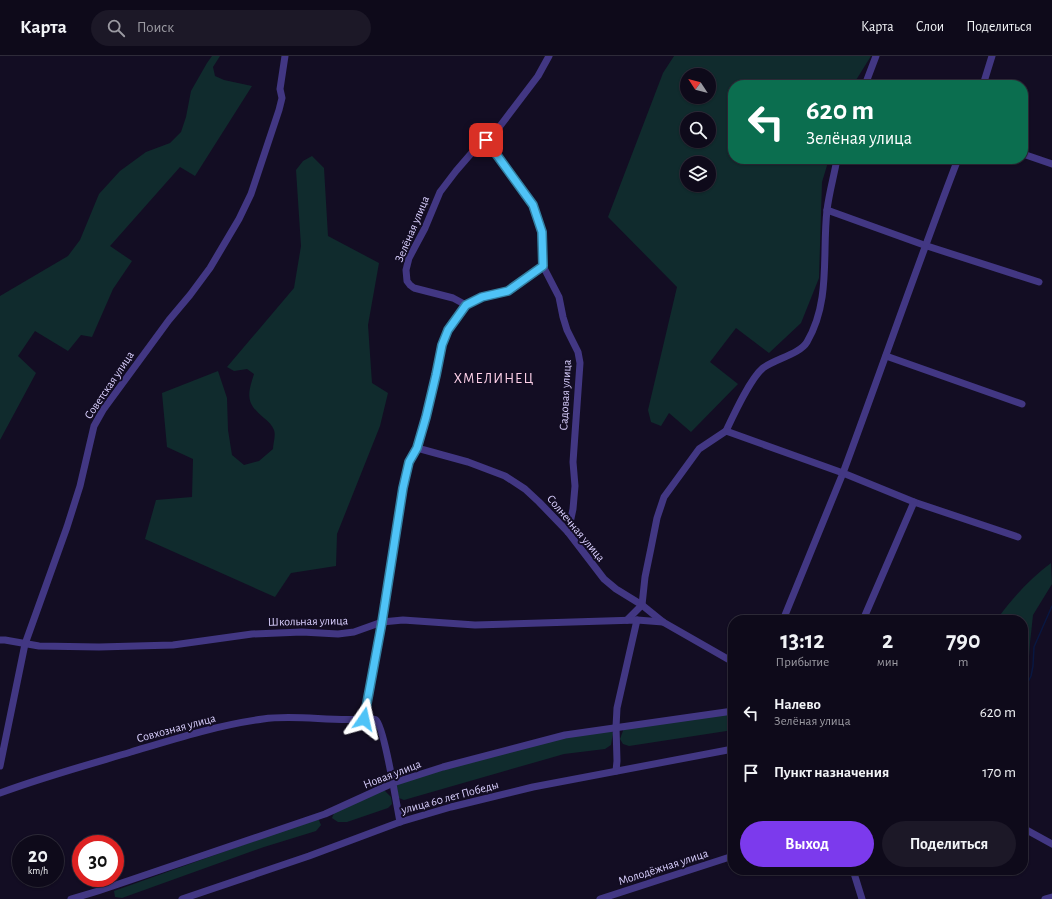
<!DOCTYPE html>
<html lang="ru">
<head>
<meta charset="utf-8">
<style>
  body { margin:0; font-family:"Alegreya Sans",sans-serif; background:#1c1827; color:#f1f3f6; height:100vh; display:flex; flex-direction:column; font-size:15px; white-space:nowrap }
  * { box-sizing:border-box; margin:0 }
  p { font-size:13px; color:#9b9aa2 }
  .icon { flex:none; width:22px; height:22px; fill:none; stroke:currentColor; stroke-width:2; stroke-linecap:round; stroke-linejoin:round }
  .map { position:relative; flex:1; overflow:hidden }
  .drawer { position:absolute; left:728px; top:559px; width:300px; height:260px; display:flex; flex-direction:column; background:#0e0a1a; border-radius:16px; box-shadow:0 1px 3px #0004,0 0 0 1px #2e2b39 }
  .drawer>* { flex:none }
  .top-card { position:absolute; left:728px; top:24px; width:300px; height:84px; border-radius:16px; box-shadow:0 1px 3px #0004,0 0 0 1px #2e2b39; background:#0b6e4f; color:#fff; overflow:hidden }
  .needle { width:26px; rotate:306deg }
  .buttons { position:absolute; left:680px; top:12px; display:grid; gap:8px }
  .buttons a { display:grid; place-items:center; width:36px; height:36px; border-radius:50%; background:#0e0a1a; box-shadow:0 1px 3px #0004,0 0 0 1px #2e2b39; font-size:20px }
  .speed { position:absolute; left:12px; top:779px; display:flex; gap:8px; font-size:20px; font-weight:700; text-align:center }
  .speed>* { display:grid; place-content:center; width:52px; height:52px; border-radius:50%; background:#0e0a1a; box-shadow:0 1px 3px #0004,0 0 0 1px #2e2b39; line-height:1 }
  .speed small { font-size:10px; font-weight:400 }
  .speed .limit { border:6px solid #d22; background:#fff; color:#111 }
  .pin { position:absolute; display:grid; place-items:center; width:34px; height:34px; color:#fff; margin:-17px; border-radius:8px; box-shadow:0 2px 6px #0006 }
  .me { position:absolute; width:44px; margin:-22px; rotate:11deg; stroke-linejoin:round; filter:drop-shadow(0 0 3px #0008) }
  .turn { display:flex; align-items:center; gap:14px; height:84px; padding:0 12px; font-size:18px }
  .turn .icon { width:52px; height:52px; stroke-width:2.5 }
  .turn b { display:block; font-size:28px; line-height:34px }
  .eta { display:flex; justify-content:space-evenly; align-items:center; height:68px; text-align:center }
  .eta b { font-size:24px; font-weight:700; line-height:28px }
  .button { display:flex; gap:8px; margin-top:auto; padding:8px 12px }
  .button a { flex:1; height:46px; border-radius:24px; background:#7c3aed; color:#fff; font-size:16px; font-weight:700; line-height:46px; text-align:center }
  .button a+a { background:#1c1827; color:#f1f3f6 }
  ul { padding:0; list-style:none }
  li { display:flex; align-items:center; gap:12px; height:60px; padding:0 12px }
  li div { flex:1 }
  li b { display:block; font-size:15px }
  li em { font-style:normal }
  header { display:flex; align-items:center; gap:24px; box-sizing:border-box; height:56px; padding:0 20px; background:#0e0a1a; border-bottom:1px solid #2e2b39 }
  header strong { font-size:19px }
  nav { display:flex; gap:22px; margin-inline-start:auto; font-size:14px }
  .search { width:280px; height:36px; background:#1c1827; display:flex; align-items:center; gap:10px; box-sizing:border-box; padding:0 14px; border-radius:22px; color:#9b9aa2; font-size:15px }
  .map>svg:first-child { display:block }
  .green { fill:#102b2d; fill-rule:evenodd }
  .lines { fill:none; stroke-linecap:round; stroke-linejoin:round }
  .stream { stroke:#091741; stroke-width:1.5 }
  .minor { stroke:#423783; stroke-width:7 }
  .route-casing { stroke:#337fa1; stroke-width:10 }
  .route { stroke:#4fc3f7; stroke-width:7 }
  .labels { text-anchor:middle; stroke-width:4; stroke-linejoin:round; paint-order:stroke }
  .street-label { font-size:12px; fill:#dad0ff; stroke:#130d23 }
  .quarter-label { font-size:14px; letter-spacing:1px; fill:#ffd2ea; stroke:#130d23 }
</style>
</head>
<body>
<header>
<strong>Карта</strong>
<div class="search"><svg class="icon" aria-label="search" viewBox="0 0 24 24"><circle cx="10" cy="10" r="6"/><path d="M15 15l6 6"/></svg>Поиск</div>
<nav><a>Карта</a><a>Слои</a><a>Поделиться</a></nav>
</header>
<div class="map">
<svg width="1052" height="843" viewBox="0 0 1052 843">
  <rect width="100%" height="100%" fill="#130d23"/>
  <g class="green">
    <polygon points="212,0 220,0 213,11 215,20 224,24 252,30 195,120 180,111 110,190 132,205 113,233 92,281 81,279 68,295 35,275 18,300 36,317 0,384 0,240 68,200 80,184 99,138 120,115 146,96 170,87 181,76 186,61 191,35 207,7"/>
    <path d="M674,0H871L853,29H733V103H829L822,126L819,222L801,267L769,297L736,272L710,306L738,328L691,376L669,357L661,370L651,366L648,354L677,231L608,161L663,17ZM687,19H709V41H687ZM687,63H709V85H687ZM687,107H709V129H687Z"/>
    <path d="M312,100L324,112L328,180L379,207L368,269L372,327L388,337L380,370L337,478L336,510L291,517L275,541L145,483L156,444L192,441L193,403L167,391L162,337L218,315L227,342L228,374L232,399L244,409L259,405L273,393C273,388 276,380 274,374C272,369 268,365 264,362C246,347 247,340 254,318L247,313L234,315L227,311L294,232L301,190L296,114L303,105Z"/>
    <path d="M1051,507L1052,528L1033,559L1030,587L1029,601L1023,606V564H998V562C1013,541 1030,523 1051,507Z"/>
    <polygon points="733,657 733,674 629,690 623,688 620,683 624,672"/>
    <polygon points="611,674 613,677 611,689 605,693 564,698 404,744 399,742 397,732 397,727 564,680"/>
    <polygon points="379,735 385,735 391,741 392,748 388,752 347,766 338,766 332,762 334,757"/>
    <polygon points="318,762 321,769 316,775 264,791 122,842 115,841 114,835"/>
  </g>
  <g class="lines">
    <polyline class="stream" points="1025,632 1031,620 1033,610 1034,591 1052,550"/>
    <g class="minor">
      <polyline points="865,29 876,0"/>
      <polyline points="983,29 992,0"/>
      <polyline points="486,84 533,149 542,176 543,210 559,241 563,261 567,274 578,296 580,307 573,406 575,430 573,453 568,476"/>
      <polyline points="1023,98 1052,108"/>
      <polyline points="827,154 924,189 1039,226"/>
      <polyline points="466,249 453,242 414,232 410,229 407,225 406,214 409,202 425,172 440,136 456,115 475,93 497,74 538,20 549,0"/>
      <polyline points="886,300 1022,348"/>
      <path d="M726,375C734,358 750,323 763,312C775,303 800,298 807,286C831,245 822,198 827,154C829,137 834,120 837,103"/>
      <polyline points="417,392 468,406 505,420 525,433 539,446 568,476 604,523 616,533 642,549 663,566 733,606"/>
      <polyline points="914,446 1018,481"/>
      <polyline points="627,564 642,549 645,521 651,492 657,462 664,441 699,393 726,375 843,417 783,564"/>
      <path d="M863,564L914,446L843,417C882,312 918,207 958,103"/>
      <polyline points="0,584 5,584 39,590 99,591 173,589 252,578 302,576 338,578 354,576 382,566 403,564 475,569 637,564 663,566"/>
      <polyline points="0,710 25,588 67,471 80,430 94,370 103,354 169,264 190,239 210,212 239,163 251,138 279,54 282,42 280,33 285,0"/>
      <polyline points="616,715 617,705 616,671 617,652 637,564"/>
      <path d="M0,737C43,721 87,709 131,696C174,683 218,669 263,663C296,658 331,666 364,663"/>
      <path d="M400,766C397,751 384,670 376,664C373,662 367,663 364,663L382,566L403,432L409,406L417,392L426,361L436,319L441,289L448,274L466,249L482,241L508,235L543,210"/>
      <polyline points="1023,772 1052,788"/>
      <polyline points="853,814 862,843"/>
      <polyline points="71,843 98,835 325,758 393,727 443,711 565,679 733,655"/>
      <polyline points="182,843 309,800 400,766 451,751 533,731 733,693"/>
      <polyline points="600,843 733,800"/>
      <polyline points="1045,843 1052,841"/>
    </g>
  </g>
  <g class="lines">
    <g class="route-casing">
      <polyline id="route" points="364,663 382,566 403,432 409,406 417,392 426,361 436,319 442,289 448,274 466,249 482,241 508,235 543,210 542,176 533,149 486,84"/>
    </g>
    <use href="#route" class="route"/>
  </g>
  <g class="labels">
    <g class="street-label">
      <text transform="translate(412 173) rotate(-67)" y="4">Зелёная улица</text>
      <text transform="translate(109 329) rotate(-56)" y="4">Советская улица</text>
      <text transform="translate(565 339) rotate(-87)" y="4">Садовая улица</text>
      <text transform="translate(576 472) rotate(50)" y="4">Солнечная улица</text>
      <text transform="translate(308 565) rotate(-1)" y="4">Школьная улица</text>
      <text transform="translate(176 672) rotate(-15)" y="4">Совхозная улица</text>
      <text transform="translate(392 718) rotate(-21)" y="4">Новая улица</text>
      <text transform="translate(450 741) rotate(-15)" y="4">улица 60 лет Победы</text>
      <text transform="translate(663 811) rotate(-18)" y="4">Молодёжная улица</text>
    </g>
    <g class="quarter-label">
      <text x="494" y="327">ХМЕЛИНЕЦ</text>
    </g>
  </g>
</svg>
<div class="buttons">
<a><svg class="needle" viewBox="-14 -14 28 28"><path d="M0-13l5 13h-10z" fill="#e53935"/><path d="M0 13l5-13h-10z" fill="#9b9aa2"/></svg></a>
<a><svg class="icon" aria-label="search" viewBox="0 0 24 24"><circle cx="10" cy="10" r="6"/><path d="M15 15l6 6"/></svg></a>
<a><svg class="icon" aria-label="layers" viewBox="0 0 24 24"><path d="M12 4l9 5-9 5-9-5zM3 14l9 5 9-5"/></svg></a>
</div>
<div class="speed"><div>20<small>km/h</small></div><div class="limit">30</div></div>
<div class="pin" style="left:486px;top:84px;background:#d93025"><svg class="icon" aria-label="arrive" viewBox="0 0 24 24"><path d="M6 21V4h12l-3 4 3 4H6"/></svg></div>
<svg class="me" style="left:364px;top:663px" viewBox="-20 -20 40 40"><path d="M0-17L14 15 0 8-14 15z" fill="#4fc3f7" stroke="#fff" stroke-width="4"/></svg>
<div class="top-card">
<div class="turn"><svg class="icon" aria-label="left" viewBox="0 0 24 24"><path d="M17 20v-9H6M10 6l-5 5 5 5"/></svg><div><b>620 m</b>Зелёная улица</div></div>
</div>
<section class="drawer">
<div class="eta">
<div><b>13:12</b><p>Прибытие</p></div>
<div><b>2</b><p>мин</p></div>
<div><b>790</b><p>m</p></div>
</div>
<ul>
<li><svg class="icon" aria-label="left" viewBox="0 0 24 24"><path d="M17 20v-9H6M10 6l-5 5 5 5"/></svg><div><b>Налево</b><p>Зелёная улица</p></div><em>620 m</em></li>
<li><svg class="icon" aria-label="arrive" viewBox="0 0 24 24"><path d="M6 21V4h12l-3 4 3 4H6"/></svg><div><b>Пункт назначения</b></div><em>170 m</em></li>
</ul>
<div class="button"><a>Выход</a><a>Поделиться</a></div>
</section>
</div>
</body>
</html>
